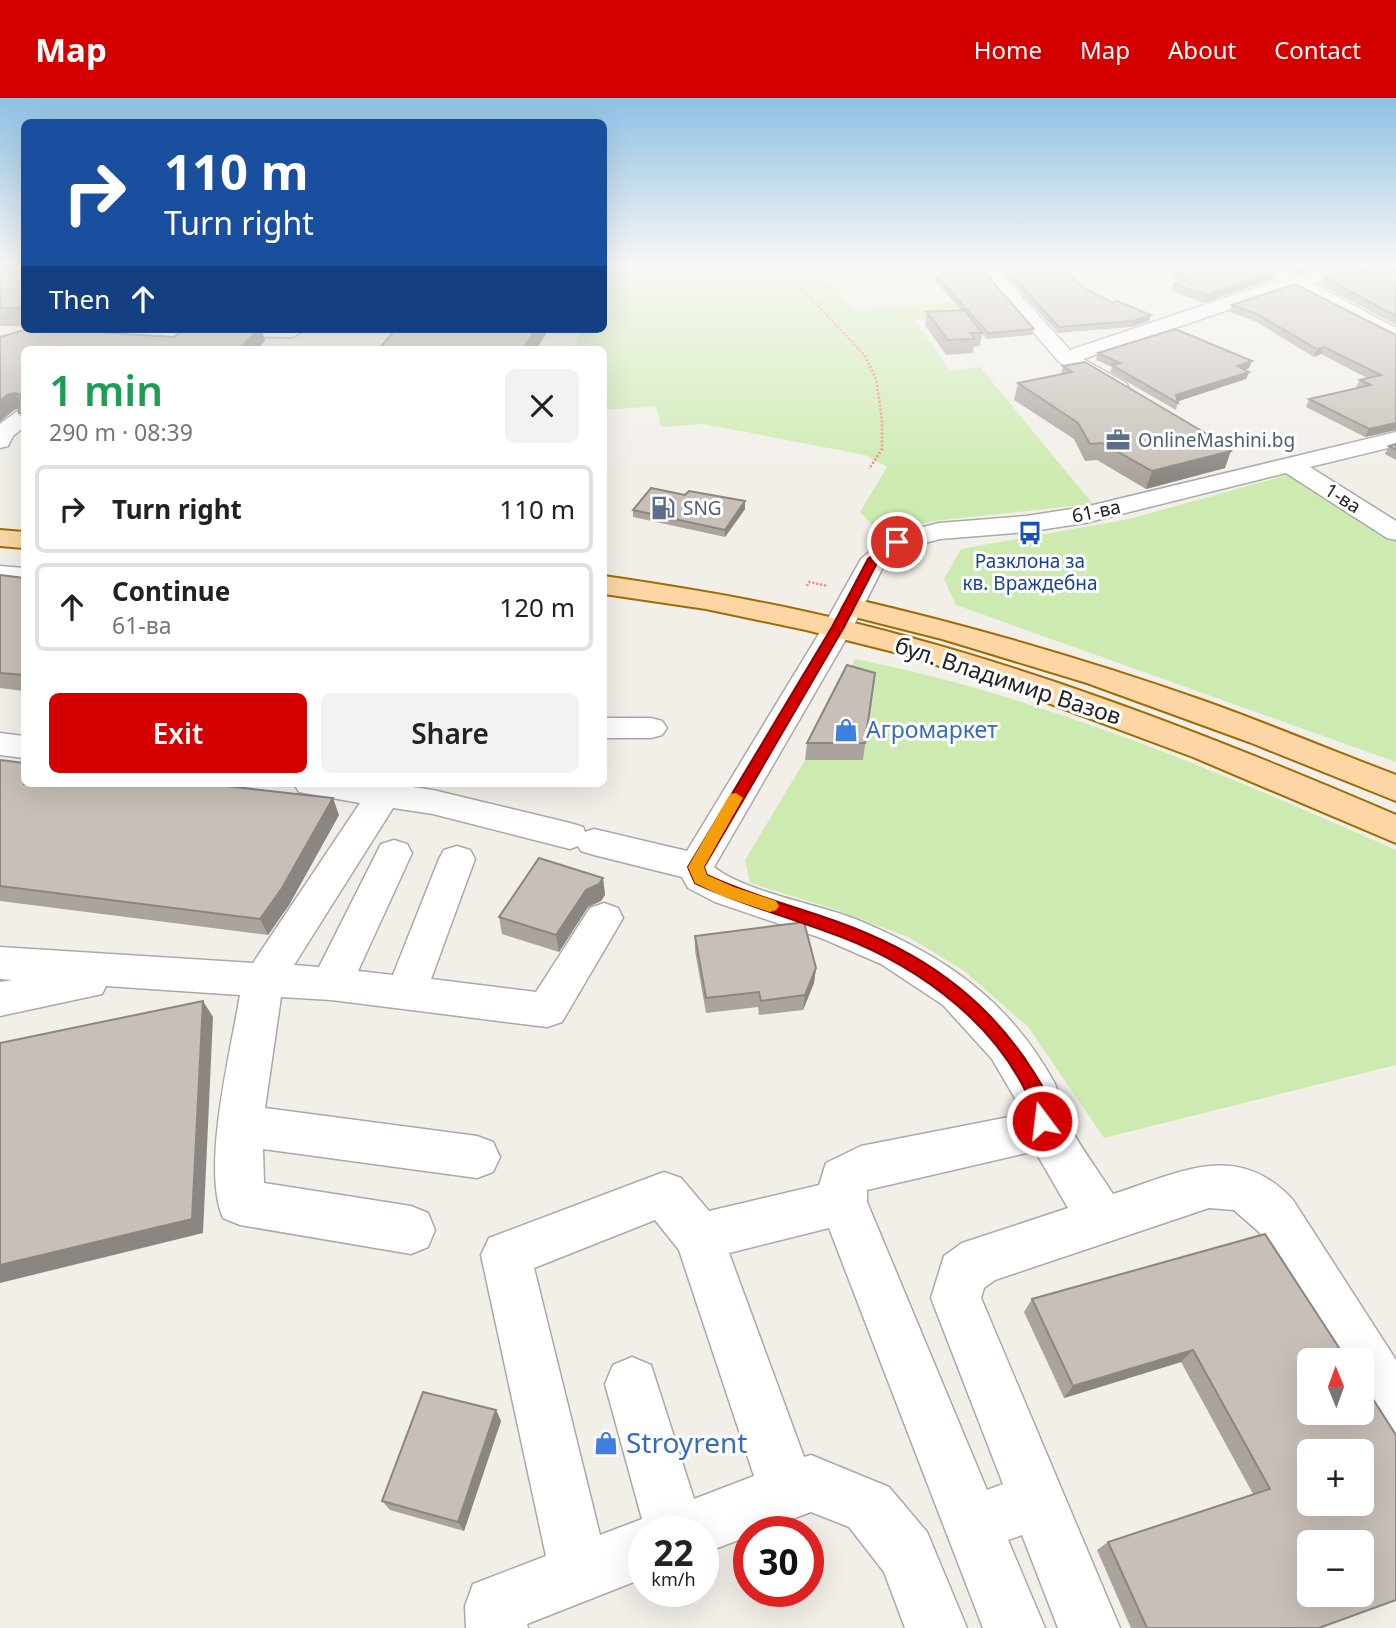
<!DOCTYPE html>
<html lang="en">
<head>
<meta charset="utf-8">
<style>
  body { margin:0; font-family:"Noto Sans",sans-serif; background:#f2f2f2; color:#222; height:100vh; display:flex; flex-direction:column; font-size:26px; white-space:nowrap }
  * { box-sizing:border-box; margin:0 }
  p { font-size:23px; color:#767676 }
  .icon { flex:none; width:38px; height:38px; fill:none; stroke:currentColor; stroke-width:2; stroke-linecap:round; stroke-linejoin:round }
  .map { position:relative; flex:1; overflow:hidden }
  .panel { position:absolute; left:21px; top:248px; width:586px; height:441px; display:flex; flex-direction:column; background:#fff; border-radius:10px; box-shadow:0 7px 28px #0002 }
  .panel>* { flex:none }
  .hud { position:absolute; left:21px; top:21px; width:586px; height:214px; border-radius:10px; box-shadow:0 7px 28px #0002; background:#1a4fa0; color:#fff; overflow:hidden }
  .needle { width:46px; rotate:359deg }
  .buttons { position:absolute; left:1297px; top:1250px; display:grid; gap:14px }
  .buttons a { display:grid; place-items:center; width:77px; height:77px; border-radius:10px; background:#fff; box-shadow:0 7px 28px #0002; font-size:35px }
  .speed { position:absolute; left:628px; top:1418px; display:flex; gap:14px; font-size:35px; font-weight:700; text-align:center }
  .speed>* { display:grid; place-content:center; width:91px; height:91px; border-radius:50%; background:#fff; box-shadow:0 7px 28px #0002; line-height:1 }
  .speed small { font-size:18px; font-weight:400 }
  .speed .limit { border:10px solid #d22; background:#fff; color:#111 }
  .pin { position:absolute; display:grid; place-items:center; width:60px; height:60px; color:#fff; margin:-30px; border:4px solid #fff; border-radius:50%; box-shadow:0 2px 7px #0007 }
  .me { position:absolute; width:77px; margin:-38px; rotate:345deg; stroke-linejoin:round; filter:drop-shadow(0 0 5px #0008) }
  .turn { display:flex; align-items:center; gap:24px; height:147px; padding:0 28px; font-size:32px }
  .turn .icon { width:91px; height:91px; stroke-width:2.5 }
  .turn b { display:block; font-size:49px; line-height:60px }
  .then { display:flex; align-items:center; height:66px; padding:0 28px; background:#0003; gap:14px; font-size:26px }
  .round { display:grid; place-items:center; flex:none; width:74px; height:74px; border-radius:10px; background:#f2f2f2 }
  .head { display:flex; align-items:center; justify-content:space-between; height:119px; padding:0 28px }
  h1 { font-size:42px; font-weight:600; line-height:52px; color:#1e9e55 }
  .button { display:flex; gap:14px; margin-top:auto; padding:14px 28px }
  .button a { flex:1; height:80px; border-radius:10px; background:#d40000; color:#fff; font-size:28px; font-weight:600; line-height:80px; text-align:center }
  .button a+a { background:#f2f2f2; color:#222 }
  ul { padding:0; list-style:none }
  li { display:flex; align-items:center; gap:21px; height:88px; margin:0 14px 10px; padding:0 14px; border:4px solid #e0e0e0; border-radius:10px }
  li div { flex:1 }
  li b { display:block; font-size:26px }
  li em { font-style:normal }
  header { display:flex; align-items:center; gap:42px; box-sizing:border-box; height:98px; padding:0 35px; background:#d40000; color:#fff }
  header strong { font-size:33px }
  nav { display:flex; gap:38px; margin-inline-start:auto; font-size:24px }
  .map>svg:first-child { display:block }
  .grass { fill:#cdebb0 }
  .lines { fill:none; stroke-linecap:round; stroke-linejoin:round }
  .minor-casing { stroke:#a9a9a9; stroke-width:3 }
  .major-casing { stroke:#a06b00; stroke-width:4 }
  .path { stroke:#fa8072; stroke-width:2.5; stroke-dasharray:2 2; stroke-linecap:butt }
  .minor { fill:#fff; fill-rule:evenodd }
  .major { fill:#fcd6a4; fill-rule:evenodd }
  .wall { fill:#aba49e }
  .shaded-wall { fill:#8b8681 }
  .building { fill:#c7bfb8; stroke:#8b8681; stroke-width:2; fill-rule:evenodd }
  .route { fill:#d40000; stroke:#8a0000; stroke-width:2 }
  .slow { fill:#f59e0b }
  .labels { text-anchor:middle; stroke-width:6; stroke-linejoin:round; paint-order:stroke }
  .far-service-label { font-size:19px; fill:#4e5e75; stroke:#fff; text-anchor:start }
  .far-street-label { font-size:19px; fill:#222; stroke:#fff }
  .far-transit-label { font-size:19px; fill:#164399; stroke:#fff }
  .street-label { font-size:23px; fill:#222; stroke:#fff }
  .shop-label { font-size:23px; fill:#366cbe; stroke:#fff; text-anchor:start }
  .near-shop-label { font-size:28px; fill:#366cbe; stroke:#fff; text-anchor:start }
</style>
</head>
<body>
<header>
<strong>Map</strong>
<nav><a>Home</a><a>Map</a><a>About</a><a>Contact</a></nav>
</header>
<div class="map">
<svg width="1396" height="1530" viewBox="0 0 1396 1530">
  <rect width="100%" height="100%" fill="#f2efe9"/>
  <g class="grass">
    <polygon points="604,167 814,167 852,211 1005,201 968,219 915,222 950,273 980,269 1093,406 943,422 878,433 860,414 887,369 865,357 704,326 661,329 656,308 604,312 604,252 572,252 581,231 604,231"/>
    <polygon points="1291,376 1396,437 1396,664 956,507 944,481 961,451 1129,421"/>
    <path d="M855,561C1043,598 1222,675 1396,752V967L1104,1040L1029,930L963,872L908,839L834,811L750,785L745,762L805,662H863L844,584Z"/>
  </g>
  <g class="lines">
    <g class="minor-casing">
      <g id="minor">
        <polygon points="976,167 993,167 1070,252 1279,182 1256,167 1277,167 1297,177 1356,167 1392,167 1384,172 1312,185 1396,230 1396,244 1293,190 1083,261 1126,285 1129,290 1126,295 1118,296 1059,264"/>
        <polygon points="48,231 301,231 303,233 293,239 58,237"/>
        <polygon points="24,312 24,329 13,338 8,348 0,350 0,326 16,314"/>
        <path d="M1396,334V348L1310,369L1396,423V442L1387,440L1286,375L1085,425L1026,434L940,441L906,450L885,465L853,529L714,769C744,794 819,806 858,822C945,859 1007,900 1054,984C1060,996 1059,1009 1065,1020C1078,1046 1097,1071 1113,1096C1179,1075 1237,1041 1293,1102L1396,1262V1338C1358,1322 1362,1298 1362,1262H1336L1259,1134L1234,1112L1209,1110L995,1182L984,1190L981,1200L1120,1530H1058L1022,1437L1008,1442L1045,1530H983L829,1130L729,1155L804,1359L811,1357L889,1389L927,1434L967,1530H905L884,1474L849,1429L811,1414L760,1433H749V1438L704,1455V1433H644V1480L527,1526L528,1530H466L465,1508L473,1486L546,1458L481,1157L489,1140L664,1074L681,1080L709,1113L819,1087L826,1065L861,1048L1014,1018L1018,1014L1016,1002L992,961L943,907L881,866L821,840L715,804L688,790L682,779L594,757L581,753L578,748L570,751L433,716L393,710L294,867L319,869L381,746L394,742L407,746L412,755L358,873L393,877L439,761L444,752L457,748L470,752L475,761L431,881L536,894L590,810L604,805L618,810L623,820L562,924L547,929L331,902L281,899L265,1010L477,1038L493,1044L500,1059L493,1074L477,1080L263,1051L264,1085L411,1108L428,1115L435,1132L428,1149L411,1156L240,1127L223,1120C201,1070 231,952 240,897L106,888L102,896L0,918V884L13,882L0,881V849L253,865L360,705L299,694L294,686H392L433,692L570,725L583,729L585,734L594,731L687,753L823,529L861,461L888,438L939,425L1026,418L1085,409ZM1035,1053L1068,1110L962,1145L944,1158L931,1200L1003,1386L987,1392L867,1104V1092ZM655,1122L679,1152L754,1378L694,1401L651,1267L632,1259L613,1267L605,1286L642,1421L600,1437L534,1170Z"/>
        <polygon points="0,468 24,470 24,486 0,484"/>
        <polygon points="604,620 651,620 662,623 667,630 662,637 651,640 604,640"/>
        <polygon points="0,635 24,638 24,660 0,657"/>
      </g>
    </g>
    <g class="major-casing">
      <g id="major">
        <polygon points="0,432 24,434 24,450 0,448"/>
        <path d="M604,478C672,488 740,499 807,514C1010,559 1205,635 1396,717V745L1193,659L997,586L898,555L806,532L706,511L604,496Z"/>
        <path d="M854,501C974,529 1091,563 1207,604C1271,627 1333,653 1396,677V703L1249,644L1087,585L942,541L843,516L839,510L843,504Z"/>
      </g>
    </g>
    <g class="path">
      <polyline points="780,167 865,258 876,281 882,321 882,351 869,371"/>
      <polyline points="807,488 809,484 828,488"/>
    </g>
    <use href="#minor" class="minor"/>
    <use href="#major" class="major"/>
  </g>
  <g class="wall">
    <polygon points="24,167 24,228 0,228 0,173"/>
    <polygon points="937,167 978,167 1034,231 1032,237 986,241 982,236 980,248 974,249 973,255 946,257 925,227 927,214 961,212 936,184 936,178 943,178 936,170"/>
    <polygon points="996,167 1063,167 1082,189 1149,223 1131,229 1058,235"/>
    <polygon points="1159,167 1264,167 1276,174 1273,181 1203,205 1172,193 1174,186 1181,184"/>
    <polygon points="1282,167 1342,167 1297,174"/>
    <polygon points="1396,167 1396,227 1320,186 1323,179"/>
    <polygon points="1232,207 1396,237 1396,332 1365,339 1306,309 1309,301 1358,290 1356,289 1360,282 1367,280 1321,256 1314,259 1255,223 1230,214"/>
    <polygon points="122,236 265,243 24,252 24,326 19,315 19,311 14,312 0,239"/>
    <polygon points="1098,255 1252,263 1249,270 1244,272 1249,274 1246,281 1178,303 1176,312 1110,274 1112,269 1096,262"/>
    <polygon points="1063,268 1225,370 1146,391 1097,362 1085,363 1074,341 1014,302 1018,285 1061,277"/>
    <polygon points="1396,344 1396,362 1385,356 1389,348 1394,347"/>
    <polygon points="685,397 745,403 745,411 725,439 633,419 633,412"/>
    <polygon points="0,477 24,480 24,593 0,590"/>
    <polygon points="875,575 863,662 805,662 807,645"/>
    <polygon points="0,662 339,717 289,807 268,837 0,803"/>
    <polygon points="603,780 605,797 601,803 588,809 559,854 502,836 499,819"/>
    <polygon points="695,838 816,870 814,885 803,912 759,917 758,909 706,915 695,853"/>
    <polygon points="1265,1136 1319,1530 1131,1530 1097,1452 1108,1444 1253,1396 1181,1264 1064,1300 1024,1214 1032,1201"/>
    <polygon points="496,1312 501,1323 464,1433 390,1412 382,1403"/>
  </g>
  <g class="shaded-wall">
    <polygon points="1300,167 1342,167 1297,174"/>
    <polygon points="1276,174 1273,181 1203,205 1206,197"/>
    <polygon points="24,205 24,222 19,210"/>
    <polygon points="1151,217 1149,223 1131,229 1133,223"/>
    <polygon points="111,231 121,231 124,239 106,235"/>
    <polygon points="260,231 262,231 265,243 256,252 237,252"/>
    <polygon points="536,231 549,231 536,252 522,252"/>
    <polygon points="1324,249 1321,256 1314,259 1317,251"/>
    <polygon points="1252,263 1249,270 1234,275 1237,268"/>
    <polygon points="1249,274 1246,281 1176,304 1176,297"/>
    <polygon points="16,295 23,309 14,312 0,324 0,303 7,297"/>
    <polygon points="1396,325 1396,332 1365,339 1369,331"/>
    <polygon points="1231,353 1225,370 1146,391 1152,373"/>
    <polygon points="745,403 745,411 725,439 725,432"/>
    <polygon points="333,700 339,717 289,807 268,837 260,821"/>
    <polygon points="603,780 605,797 601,803 588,809 559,854 556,837 586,792"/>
    <polygon points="816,870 814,885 803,912 805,897"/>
    <polygon points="203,903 213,919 203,1135 0,1185 0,1167"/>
    <polygon points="1193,1252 1181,1264 1064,1300 1073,1288"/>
    <polygon points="496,1312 501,1323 464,1433 458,1424"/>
  </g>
  <g class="building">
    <polygon points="7,167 24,167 24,205 19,210 0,210 0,173"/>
    <polygon points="939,167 978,167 1034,231 988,235 936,178 949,177"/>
    <polygon points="1002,167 1063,167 1082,189 1113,205 1117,203 1151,217 1133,223 1059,229"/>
    <polygon points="1170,167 1264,167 1276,174 1206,197 1174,186 1190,181"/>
    <polygon points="1389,167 1396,167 1396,218 1323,179"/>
    <polygon points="1295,186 1396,237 1396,325 1369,331 1309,301 1371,287 1360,282 1381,277 1324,249 1317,251 1257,216 1232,207"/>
    <polygon points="964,212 982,235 970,235 975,241 948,242 927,214"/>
    <polygon points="28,231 111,231 106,235 174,239 184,231 260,231 237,252 24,252 24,315 19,315 20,297 16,295 7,297 0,303 0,239"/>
    <polygon points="396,231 536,231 522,252 378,252"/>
    <polygon points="1175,231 1252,263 1237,268 1249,274 1176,297 1178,305 1112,267 1120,265 1098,255"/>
    <polygon points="1085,264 1222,345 1231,353 1152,373 1102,345 1090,346 1078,325 1018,285 1072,274 1063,268"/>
    <polygon points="1396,346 1396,352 1389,348"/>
    <polygon points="651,390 685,397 689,393 745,403 725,432 633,412"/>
    <polygon points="0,477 24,480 24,577 0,575"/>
    <polygon points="847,567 875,575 865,645 807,645"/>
    <polygon points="0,662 24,665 24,686 208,686 333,700 282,790 260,821 0,788"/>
    <polygon points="539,760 603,780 599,786 586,792 556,837 499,819"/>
    <polygon points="804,824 816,870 805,897 761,903 759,894 706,900 695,838"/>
    <polygon points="203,903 192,1121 0,1167 0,945"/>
    <path d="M1265,1136L1347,1262H1309V1314H1362V1284L1396,1337V1502L1319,1530H1147L1108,1444L1270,1391L1193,1252L1073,1288L1032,1201ZM1309,1353H1362V1405H1309ZM1309,1444H1362V1496H1309Z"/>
    <polygon points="423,1294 496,1312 458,1424 382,1403"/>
  </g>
  <linearGradient id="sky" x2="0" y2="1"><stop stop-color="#8fc0e4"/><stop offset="0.44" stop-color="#f9f8f5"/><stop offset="1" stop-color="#f9f8f5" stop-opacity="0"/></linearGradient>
  <rect width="1396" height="381" fill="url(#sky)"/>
  <path class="route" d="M893,442L903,444L878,463L844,529L704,769L707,777C749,797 794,808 838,824C919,853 984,897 1031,970C1042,987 1058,1009 1049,1029L1042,1031L1035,1029C1030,1019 1032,1007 1028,998C990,917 907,861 825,833C782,817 737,805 695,785L688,769L832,529L868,461Z"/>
  <polygon class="slow" points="736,695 743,700 704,769 707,777 734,789 776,803 779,808 776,812 770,814 722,798 695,785 688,769 730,696"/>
  <defs>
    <g id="office-bare" transform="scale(1.89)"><path d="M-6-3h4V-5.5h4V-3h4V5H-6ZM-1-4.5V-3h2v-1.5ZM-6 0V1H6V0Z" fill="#5c6f8a" stroke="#fff" stroke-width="2.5" paint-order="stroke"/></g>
    <g id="fuel-bare" transform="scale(1.89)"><path d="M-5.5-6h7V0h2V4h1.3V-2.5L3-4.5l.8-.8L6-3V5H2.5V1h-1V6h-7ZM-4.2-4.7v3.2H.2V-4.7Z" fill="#5c6f8a" stroke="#fff" stroke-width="2.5" paint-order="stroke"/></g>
    <g id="bus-bare" transform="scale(1.89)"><path d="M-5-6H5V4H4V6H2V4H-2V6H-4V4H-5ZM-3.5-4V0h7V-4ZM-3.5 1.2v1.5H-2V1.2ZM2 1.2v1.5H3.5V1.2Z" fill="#1a4fb4" stroke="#fff" stroke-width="2.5" paint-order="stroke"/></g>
    <g id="shop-bare" transform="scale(1.89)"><path d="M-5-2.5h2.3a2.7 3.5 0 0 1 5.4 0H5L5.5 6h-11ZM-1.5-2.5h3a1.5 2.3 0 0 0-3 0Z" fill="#3f7fe0" stroke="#fff" stroke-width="2.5" paint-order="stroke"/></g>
  </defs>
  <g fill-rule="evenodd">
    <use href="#office-bare" x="1118" y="342"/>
    <use href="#fuel-bare" x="663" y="410"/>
    <use href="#bus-bare" x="1030" y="435"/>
    <use href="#shop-bare" x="846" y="632"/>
    <use href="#shop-bare" x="606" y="1345"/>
  </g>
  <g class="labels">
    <g class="far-service-label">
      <text x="1138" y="349">ОnlineMashini.bg</text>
      <text x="683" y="417">SNG</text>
    </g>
    <g class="far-street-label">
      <text transform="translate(1343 400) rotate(32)" y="7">1-ва</text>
      <text transform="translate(1096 413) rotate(-12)" y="7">61-ва</text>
    </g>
    <g class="far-transit-label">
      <text x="1030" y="470">Разклона за<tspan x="1030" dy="22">кв. Враждебна</tspan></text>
    </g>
    <g class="street-label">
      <text transform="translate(1008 583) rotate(18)" y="8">бул. Владимир Вазов</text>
    </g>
    <g class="shop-label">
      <text x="866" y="640">Агромаркет</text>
    </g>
    <g class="near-shop-label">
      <text x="626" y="1355">Stroyrent</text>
    </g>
  </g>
</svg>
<div class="buttons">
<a><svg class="needle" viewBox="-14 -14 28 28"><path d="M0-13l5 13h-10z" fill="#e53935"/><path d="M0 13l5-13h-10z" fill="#767676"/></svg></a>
<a>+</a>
<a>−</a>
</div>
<div class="speed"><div>22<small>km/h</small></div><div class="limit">30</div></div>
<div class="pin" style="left:897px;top:444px;background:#d93025"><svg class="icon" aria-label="arrive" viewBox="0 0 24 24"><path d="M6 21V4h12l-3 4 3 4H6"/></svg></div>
<svg class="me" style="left:1042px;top:1023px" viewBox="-20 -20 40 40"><circle r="17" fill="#d40000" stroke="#fff" stroke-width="3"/><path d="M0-11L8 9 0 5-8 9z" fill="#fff"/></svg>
<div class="hud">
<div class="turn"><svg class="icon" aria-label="right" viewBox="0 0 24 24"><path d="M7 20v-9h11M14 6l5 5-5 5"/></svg><div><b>110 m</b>Turn right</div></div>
<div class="then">Then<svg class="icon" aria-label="ahead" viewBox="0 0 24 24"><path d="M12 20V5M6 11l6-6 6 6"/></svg></div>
</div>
<section class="panel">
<div class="head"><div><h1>1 min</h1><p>290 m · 08:39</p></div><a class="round"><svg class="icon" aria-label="close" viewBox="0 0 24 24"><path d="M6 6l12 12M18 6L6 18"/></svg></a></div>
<ul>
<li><svg class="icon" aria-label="right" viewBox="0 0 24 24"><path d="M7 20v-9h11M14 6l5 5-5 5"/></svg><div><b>Turn right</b></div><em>110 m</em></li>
<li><svg class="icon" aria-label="ahead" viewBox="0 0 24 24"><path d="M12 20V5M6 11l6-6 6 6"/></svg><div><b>Continue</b><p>61-ва</p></div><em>120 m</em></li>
</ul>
<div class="button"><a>Exit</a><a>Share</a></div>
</section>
</div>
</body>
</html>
